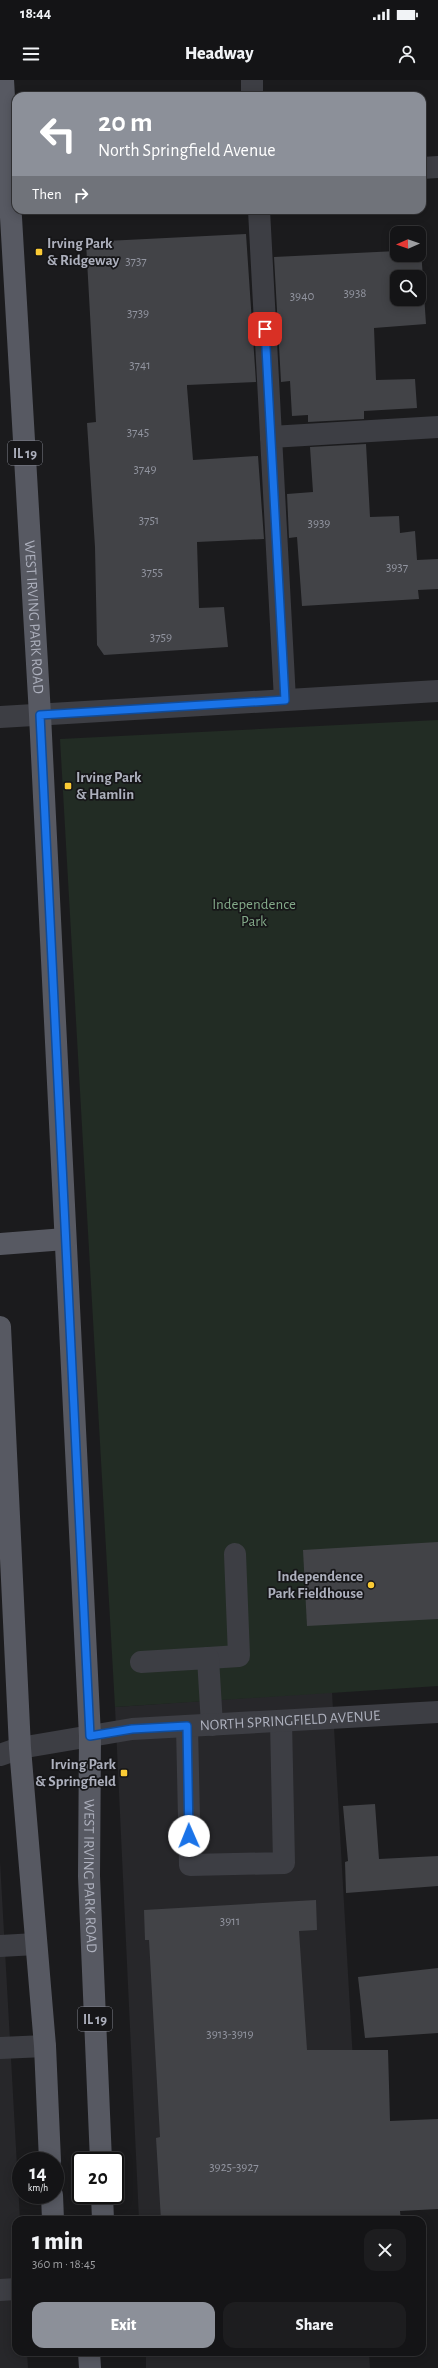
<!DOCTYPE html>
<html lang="en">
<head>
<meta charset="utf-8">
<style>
  body { margin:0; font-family:"Alegreya Sans",sans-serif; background:#1d1d1f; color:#f1f3f6; height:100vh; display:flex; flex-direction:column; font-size:15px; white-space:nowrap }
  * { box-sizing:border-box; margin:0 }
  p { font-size:13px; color:#9d9ea1 }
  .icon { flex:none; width:22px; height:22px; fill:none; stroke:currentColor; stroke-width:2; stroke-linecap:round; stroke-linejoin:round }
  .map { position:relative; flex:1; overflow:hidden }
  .sheet { position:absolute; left:12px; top:2136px; width:414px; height:140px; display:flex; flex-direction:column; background:#141416; border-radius:12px; box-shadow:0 2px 10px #0003,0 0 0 1px #333335 }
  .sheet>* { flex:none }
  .guide { position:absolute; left:12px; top:12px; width:414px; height:122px; border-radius:12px; box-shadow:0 2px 10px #0003,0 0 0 1px #333335; background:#8c9099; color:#fff; overflow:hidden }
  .needle { width:26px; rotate:268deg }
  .buttons { position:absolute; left:390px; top:146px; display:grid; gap:8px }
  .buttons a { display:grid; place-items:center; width:36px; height:36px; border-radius:8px; background:#141416; box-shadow:0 2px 10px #0003,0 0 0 1px #333335; font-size:20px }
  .speed { position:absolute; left:12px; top:2072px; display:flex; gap:8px; font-size:20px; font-weight:700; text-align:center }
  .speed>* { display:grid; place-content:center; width:52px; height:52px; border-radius:50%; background:#141416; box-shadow:0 2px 10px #0003,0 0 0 1px #333335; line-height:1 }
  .speed small { font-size:10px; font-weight:400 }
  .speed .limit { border:2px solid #111; border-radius:6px; background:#fff; color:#111 }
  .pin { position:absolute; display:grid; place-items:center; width:34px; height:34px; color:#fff; margin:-17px; border-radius:8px; box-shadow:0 2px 6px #0006 }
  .me { position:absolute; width:44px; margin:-22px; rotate:359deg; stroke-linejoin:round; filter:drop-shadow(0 0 3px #0008) }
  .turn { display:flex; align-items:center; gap:14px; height:84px; padding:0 20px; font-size:18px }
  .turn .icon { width:52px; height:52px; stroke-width:2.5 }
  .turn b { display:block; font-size:28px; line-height:34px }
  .then { display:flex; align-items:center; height:38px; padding:0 20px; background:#0003; gap:8px; font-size:15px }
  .round { display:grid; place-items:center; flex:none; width:42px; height:42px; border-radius:12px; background:#1d1d1f }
  .headline { display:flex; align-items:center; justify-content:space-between; height:68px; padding:0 20px }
  h1 { font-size:24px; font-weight:800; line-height:30px }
  .primary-button { display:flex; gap:8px; margin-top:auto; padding:8px 20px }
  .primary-button a { flex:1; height:46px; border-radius:12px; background:#8c9099; color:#fff; font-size:16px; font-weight:800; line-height:46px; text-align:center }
  .primary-button a+a { background:#1d1d1f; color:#f1f3f6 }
  .status { display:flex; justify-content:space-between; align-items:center; height:28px; padding:0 20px; background:#141416; direction:ltr }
  .status svg { height:11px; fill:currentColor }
  header { display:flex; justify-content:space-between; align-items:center; height:52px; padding:0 20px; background:#141416; font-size:18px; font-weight:800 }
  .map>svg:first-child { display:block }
  .built { fill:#27272a }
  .green { fill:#222c24 }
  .building { fill:#424347; fill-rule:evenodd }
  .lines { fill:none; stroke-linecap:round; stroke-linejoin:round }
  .minor { stroke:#3d3e44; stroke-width:22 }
  .major { stroke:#575962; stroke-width:22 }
  .route-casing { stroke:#114b97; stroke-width:10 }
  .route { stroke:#1a73e8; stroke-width:7 }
  .poi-dot { fill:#fbcb35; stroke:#161618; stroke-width:1.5 }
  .labels { text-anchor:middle; stroke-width:3.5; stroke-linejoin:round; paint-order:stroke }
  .number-label { font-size:13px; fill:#9295a0 }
  .shield { fill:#161618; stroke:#80828c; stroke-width:1 }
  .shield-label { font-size:14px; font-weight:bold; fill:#adb0bd }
  .poi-label { font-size:15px; font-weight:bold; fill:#adb0bd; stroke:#161618; text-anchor:start }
  .street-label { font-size:15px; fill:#adb0bd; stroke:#161618 }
  .park-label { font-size:15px; fill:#83a989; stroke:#161618 }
</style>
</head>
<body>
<div class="status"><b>18:44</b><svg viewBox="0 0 49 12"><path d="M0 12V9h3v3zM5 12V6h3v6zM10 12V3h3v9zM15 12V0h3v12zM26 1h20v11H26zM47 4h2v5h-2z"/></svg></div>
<header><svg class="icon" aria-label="menu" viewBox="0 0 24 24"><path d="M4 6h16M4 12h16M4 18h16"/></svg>Headway<svg class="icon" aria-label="person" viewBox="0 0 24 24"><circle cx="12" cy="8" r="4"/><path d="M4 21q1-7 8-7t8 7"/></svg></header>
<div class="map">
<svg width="438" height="2288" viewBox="0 0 438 2288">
  <rect width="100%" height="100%" fill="#1b1b1d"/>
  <g class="built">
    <polygon points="332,1612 362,2140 139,2140 115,1627"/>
    <polygon points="0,1781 20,2140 16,2140 16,2272 27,2272 28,2288 0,2288"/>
    <polygon points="146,2272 369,2272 370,2288 146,2288"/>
  </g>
  <polygon class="green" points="438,640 438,1606 115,1627 60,659"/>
  <g class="building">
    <polygon points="246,154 256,302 187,305 187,307 193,380 258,376 264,459 197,462 199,528 224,527 228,567 104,575 97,565 95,467 87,343 96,342 86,162"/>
    <path d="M421,169L426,244L374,248L376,300L415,299L417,328L364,331V339L308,342V335L292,336L290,301L281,302L274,177L397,171V175H419ZM397,197H419V219H397Z"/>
    <polygon points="366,364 370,437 399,436 400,453 415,451 417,480 438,479 438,509 418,510 419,519 302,526 297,457 289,458 287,414 313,412 310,367"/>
    <polygon points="438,1462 438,1539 307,1546 303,1470"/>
    <polygon points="375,1724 379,1779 438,1776 438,1806 346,1813 345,1782 348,1781 343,1726"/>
    <polygon points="316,1820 317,1850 299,1851 307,1970 388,1970 390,2041 438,2039 438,2129 400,2131 401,2140 161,2140 156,2058 160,2057 149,1860 145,1860 144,1830"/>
    <polygon points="438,1888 438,1953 365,1958 358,1897"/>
  </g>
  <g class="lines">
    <g class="minor">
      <polyline points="252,0 252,16"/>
      <polyline points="422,88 438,87"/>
      <polyline points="259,130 285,620"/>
      <polyline points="271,357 438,347"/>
      <polyline points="0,637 438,611"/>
      <polyline points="208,1578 239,1576 235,1474"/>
      <polyline points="141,1582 208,1578 212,1645"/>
      <polyline points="187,1646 190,1785 284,1783 281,1641"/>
      <path id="s1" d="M0,1675L20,1668L132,1649L438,1632"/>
      <polyline points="0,1866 36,1864"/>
      <polyline points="0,1968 45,1966"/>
      <polyline points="0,2210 16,2209"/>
    </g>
    <g class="major">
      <path id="s2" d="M3,0L40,635L90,1656L89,1796L101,2081"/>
      <polyline points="0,1164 65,1159"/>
      <polyline points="0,1247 20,1668 45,1966 50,2081"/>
      <polyline points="52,2115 53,2140"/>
      <polyline points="102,2115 103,2140"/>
      <polyline points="89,2272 90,2288"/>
    </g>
  </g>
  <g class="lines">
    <g class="route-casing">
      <polyline id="route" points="189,1756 187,1646 132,1649 90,1656 40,635 285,620 265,249"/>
    </g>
    <use href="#route" class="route"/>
  </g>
  <g class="poi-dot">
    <rect x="35" y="168" width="8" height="8" rx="2"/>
    <rect x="64" y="702" width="8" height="8" rx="2"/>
    <circle cx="371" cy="1505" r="4"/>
    <rect x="120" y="1689" width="8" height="8" rx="2"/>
  </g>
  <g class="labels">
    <g class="number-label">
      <text x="136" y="185">3737</text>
      <text x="355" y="217">3938</text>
      <text x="302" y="220">3940</text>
      <text x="138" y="237">3739</text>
      <text x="140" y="289">3741</text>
      <text x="138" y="356">3745</text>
      <text x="145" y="393">3749</text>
      <text x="149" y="444">3751</text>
      <text x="319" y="447">3939</text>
      <text x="397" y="491">3937</text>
      <text x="152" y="496">3755</text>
      <text x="161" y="561">3759</text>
      <text x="230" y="1845">3911</text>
      <text x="230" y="1958">3913-3919</text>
      <text x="234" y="2091">3925-3927</text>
    </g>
    <g class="shield">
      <rect x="8" y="361" width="34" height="24" rx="3"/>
      <rect x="78" y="1927" width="34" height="24" rx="3"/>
    </g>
    <g class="shield-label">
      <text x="25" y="378">IL 19</text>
      <text x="95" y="1944">IL 19</text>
    </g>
    <g class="poi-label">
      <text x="47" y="168">Irving Park<tspan x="47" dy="17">&amp; Ridgeway</tspan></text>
      <text x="76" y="702">Irving Park<tspan x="76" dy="17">&amp; Hamlin</tspan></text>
      <text x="363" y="1501" text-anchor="end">Independence<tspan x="363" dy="17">Park Fieldhouse</tspan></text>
      <text x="116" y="1689" text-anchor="end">Irving Park<tspan x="116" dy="17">&amp; Springfield</tspan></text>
    </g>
    <g class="street-label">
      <text dy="5" stroke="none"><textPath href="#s2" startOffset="538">WEST IRVING PARK ROAD</textPath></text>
      <text dy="5" stroke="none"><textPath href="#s1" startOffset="293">NORTH SPRINGFIELD AVENUE</textPath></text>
      <text dy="5" stroke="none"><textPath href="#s2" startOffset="1798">WEST IRVING PARK ROAD</textPath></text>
    </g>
    <g class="park-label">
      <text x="254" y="829">Independence<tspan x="254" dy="17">Park</tspan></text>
    </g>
  </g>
</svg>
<div class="buttons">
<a><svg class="needle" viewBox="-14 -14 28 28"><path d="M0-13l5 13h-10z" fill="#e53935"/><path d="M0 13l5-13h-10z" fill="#9d9ea1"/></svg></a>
<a><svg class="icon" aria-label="search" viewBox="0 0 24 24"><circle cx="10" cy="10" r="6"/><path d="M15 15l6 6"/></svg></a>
</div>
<div class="speed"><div>14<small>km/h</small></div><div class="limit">20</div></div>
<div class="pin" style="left:265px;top:249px;background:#d93025"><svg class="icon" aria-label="arrive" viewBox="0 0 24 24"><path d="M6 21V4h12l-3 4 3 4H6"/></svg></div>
<svg class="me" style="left:189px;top:1756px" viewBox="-20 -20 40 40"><circle r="19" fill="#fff"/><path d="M0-13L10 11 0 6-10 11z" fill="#1a73e8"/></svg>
<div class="guide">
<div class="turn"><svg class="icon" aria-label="left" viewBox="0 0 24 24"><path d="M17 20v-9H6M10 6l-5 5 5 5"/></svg><div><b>20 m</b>North Springfield Avenue</div></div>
<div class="then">Then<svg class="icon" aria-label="right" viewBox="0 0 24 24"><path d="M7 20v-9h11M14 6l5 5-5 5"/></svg></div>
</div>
<section class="sheet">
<div class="headline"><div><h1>1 min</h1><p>360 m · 18:45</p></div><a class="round"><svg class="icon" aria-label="close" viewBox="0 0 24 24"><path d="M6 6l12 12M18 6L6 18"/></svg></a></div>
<div class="primary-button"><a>Exit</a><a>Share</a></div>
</section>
</div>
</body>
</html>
